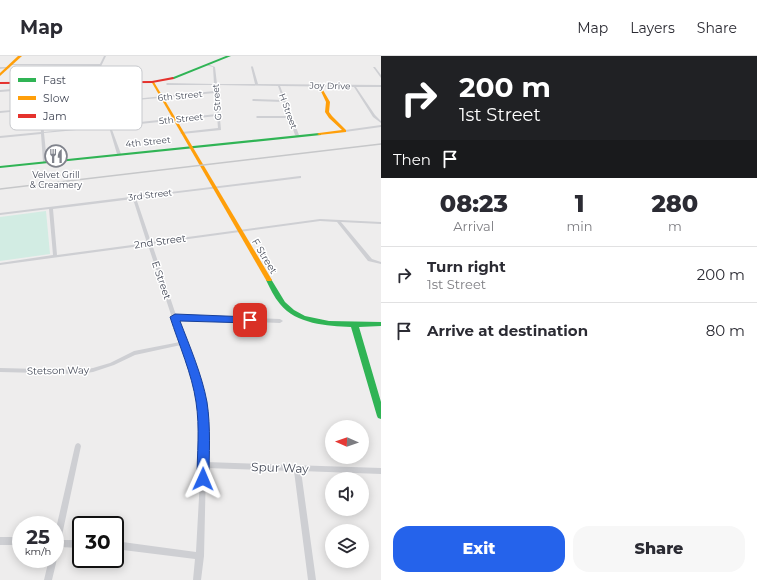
<!DOCTYPE html>
<html lang="en">
<head>
<meta charset="utf-8">
<style>
  body { margin:0; font-family:Montserrat,sans-serif; background:#f7f7f7; color:#2b2b33; height:100vh; display:flex; flex-direction:column; font-size:15px; white-space:nowrap }
  * { box-sizing:border-box; margin:0 }
  p { font-size:13px; color:#7c7c81 }
  .icon { flex:none; width:22px; height:22px; fill:none; stroke:currentColor; stroke-width:2; stroke-linecap:round; stroke-linejoin:round }
  .map { position:relative; flex:1; overflow:hidden }
  .details { display:flex; flex-direction:column; background:#fff; width:376px }
  .details>* { flex:none }
  .hud { background:#202124; color:#fff; overflow:hidden }
  .needle { width:26px; rotate:272deg }
  .buttons { position:absolute; left:325px; top:364px; display:grid; gap:8px }
  .buttons a { display:grid; place-items:center; width:44px; height:44px; border-radius:50%; background:#fff; box-shadow:0 2px 10px #0003; font-size:20px }
  .speed { position:absolute; left:12px; top:460px; display:flex; gap:8px; font-size:20px; font-weight:700; text-align:center }
  .speed>* { display:grid; place-content:center; width:52px; height:52px; border-radius:50%; background:#fff; box-shadow:0 2px 10px #0003; line-height:1 }
  .speed small { font-size:10px; font-weight:400 }
  .speed .limit { border:2px solid #111; border-radius:6px; background:#fff; color:#111 }
  .pin { position:absolute; display:grid; place-items:center; width:34px; height:34px; color:#fff; margin:-17px; border-radius:8px; box-shadow:0 2px 6px #0006 }
  .me { position:absolute; width:44px; margin:-22px; rotate:1deg; stroke-linejoin:round; filter:drop-shadow(0 0 3px #0008) }
  .turn { display:flex; align-items:center; gap:14px; height:84px; padding:0 12px; font-size:18px }
  .turn .icon { width:52px; height:52px; stroke-width:2.5 }
  .turn b { display:block; font-size:28px; line-height:34px }
  .then { display:flex; align-items:center; height:38px; padding:0 12px; background:#0003; gap:8px; font-size:15px }
  .eta { display:flex; justify-content:space-evenly; align-items:center; height:68px; text-align:center }
  .eta b { font-size:24px; font-weight:800; line-height:28px }
  .cta { display:flex; gap:8px; margin-top:auto; padding:8px 12px }
  .cta a { flex:1; height:46px; border-radius:16px; background:#2563eb; color:#fff; font-size:16px; font-weight:800; line-height:46px; text-align:center }
  .cta a+a { background:#f7f7f7; color:#2b2b33 }
  ul { padding:0; list-style:none }
  li { display:flex; align-items:center; gap:12px; height:56px; padding:0 12px; border-top:1px solid #e1e1e2 }
  li div { flex:1 }
  li b { display:block; font-size:15px }
  li em { font-style:normal }
  header { display:flex; align-items:center; gap:24px; box-sizing:border-box; height:56px; padding:0 20px; background:#fff; border-bottom:1px solid #e1e1e2 }
  header strong { font-size:19px }
  nav { display:flex; gap:22px; margin-inline-start:auto; font-size:14px }
  main { display:flex; flex:1; min-height:0 }
  .map>svg:first-child { display:block }
  .green { fill:#d2ece3 }
  .lines { fill:none; stroke-linecap:round; stroke-linejoin:round }
  .street { fill:#cecfd3; fill-rule:evenodd }
  .fast { fill:#30b455; fill-rule:evenodd }
  .slow { fill:#ff9f0a; fill-rule:evenodd }
  .jam { fill:#e5322d; fill-rule:evenodd }
  .rail { stroke:#c6c7c9; stroke-width:1.5 }
  .route { fill:#2563eb; stroke:#184099 }
  .labels { text-anchor:middle; stroke-width:3; stroke-linejoin:round; paint-order:stroke }
  .far-street-label { font-size:9px; fill:#454a58; stroke:#fff }
  .far-poi-label { font-size:9px; fill:#454a58; stroke:#fff }
  .street-label { font-size:10px; fill:#454a58; stroke:#fff }
  .near-street-label { font-size:12px; fill:#454a58; stroke:#fff }
  .key { fill:#fff; stroke:#c7c9cd; stroke-width:1 }
  .key-label { font-size:11px; fill:#454a58 }
</style>
</head>
<body>
<header>
<strong>Map</strong>
<nav><a>Map</a><a>Layers</a><a>Share</a></nav>
</header>
<main>
<div class="map">
<svg width="381" height="524" viewBox="0 0 381 524">
  <rect width="100%" height="100%" fill="#eeeded"/>
  <polygon class="green" points="46,155 50,198 0,205 0,161"/>
  <g class="lines">
    <g class="street">
      <path d="M104,0H106L94,25L97,29L103,46L215,35V29H167L166,28L167,27L214,28L213,11L206,9L207,8L215,11L217,28H255L251,11L252,10L253,11L258,28L381,29V31H356L375,59L381,65V67L373,61L354,31L280,30L299,79L297,80L295,79L289,62H257L256,61L257,60H289L283,46L253,45L252,44L253,43L283,44L278,30L217,29L221,74L182,78L180,77L182,76L218,72L217,60L111,71L121,98L119,99L117,98L109,71L44,77L47,106L45,107L43,106L41,78L0,82V80L41,76L39,53L0,57V55L39,52L37,33L0,36V34L37,31V27L38,26L39,27L42,51L100,46L95,29L92,25L99,10L12,9L11,8H100ZM215,37L217,58L111,69L103,47ZM101,47L108,69L44,76L42,53Z"/>
      <polygon points="0,11 9,11 10,12 0,13"/>
      <polygon points="373,11 375,11 381,19 381,22"/>
      <polygon points="381,69 381,71 345,76 344,75 345,74"/>
      <path d="M300,120H301V122L136,142L151,186L320,163L381,166V168L341,166L372,203L381,206V208L368,205L337,166L320,165L152,188L176,259L280,263L283,265L280,267L177,263L201,332C206,357 207,381 206,406L381,412V418L301,415L316,524H308L294,415L206,412L204,500L201,524H193L195,503L115,493V485L196,496L200,423V367L197,344L195,332L181,289L135,299L114,309L93,316L79,318L0,316V312L79,314L93,312L110,307L134,295L180,286L148,189L0,209V207L53,199L49,153L0,159V157ZM133,143L147,187L57,199L53,153Z"/>
      <polygon points="78,387 80,388 81,390 61,484 81,484 81,492 59,491 58,497 55,498 55,477 75,390 76,388"/>
      <rect x="0" y="481" width="21" height="8"/>
      <polygon points="55,500 57,503 52,524 44,524 49,503 55,503"/>
    </g>
    <g class="fast">
      <polygon points="226,0 231,0 174,23 171,22"/>
      <polygon points="319,77 321,77 321,79 0,112 0,110"/>
      <path d="M269,222L271,223L285,246L294,254L305,260L329,265L381,266V270L359,271L381,346V363L378,362L377,360L351,271C327,270 296,268 280,248C274,241 270,232 266,224Z"/>
    </g>
    <g class="slow">
      <polygon points="18,0 22,0 0,20 0,17"/>
      <polygon points="151,25 154,26 272,224 271,225 267,225 266,224"/>
      <polygon points="318,29 320,29 330,46 329,56 332,60 346,74 346,76 319,79 317,78 319,77 342,74 329,62 325,56 326,46"/>
    </g>
    <polygon class="jam" points="173,21 174,23 152,27 0,28 0,26 152,25"/>
    <polyline class="rail" points="0,133 381,88"/>
  </g>
  <path class="route" d="M175,258L250,261L254,264L250,267L180,265C190,291 202,319 207,346C211,372 209,398 209,423L207,427L203,429L198,427L197,423C197,398 200,372 196,346C192,318 179,289 170,261Z"/>
  <defs>
    <g id="restaurant-ring" transform="scale(1.15)"><circle r="9.5" fill="#fff" stroke="#80838c" stroke-width="1.5"/><path d="M-5-6h1v4h1v-4h1v4h1v-4h1v5L-1.5 .5V6h-2V.5L-5-1ZM5-6V6H3V1.5H1.5Q1.5-4 5-6Z" fill="#80838c"/></g>
  </defs>
  <g fill-rule="evenodd">
    <use href="#restaurant-ring" x="56" y="100"/>
  </g>
  <g class="labels">
    <g class="far-street-label">
      <text transform="translate(330 30) rotate(1)" y="3">Joy Drive</text>
      <text transform="translate(180 40) rotate(-5)" y="3">6th Street</text>
      <text transform="translate(217 46) rotate(-95)" y="3">G Street</text>
      <text transform="translate(288 55) rotate(70)" y="3">H Street</text>
      <text transform="translate(181 63) rotate(-6)" y="3">5th Street</text>
      <text transform="translate(148 86) rotate(-6)" y="3">4th Street</text>
      <text transform="translate(150 139) rotate(-7)" y="3">3rd Street</text>
    </g>
    <g class="far-poi-label">
      <text x="56" y="122">Velvet Grill<tspan x="56" dy="10">&amp; Creamery</tspan></text>
    </g>
    <g class="street-label">
      <text transform="translate(160 185) rotate(-8)" y="4">2nd Street</text>
      <text transform="translate(265 200) rotate(59)" y="4">F Street</text>
      <text transform="translate(162 224) rotate(71)" y="4">E Street</text>
      <text transform="translate(58 314) rotate(-1)" y="4">Stetson Way</text>
    </g>
    <g class="near-street-label">
      <text transform="translate(280 412) rotate(2)" y="4">Spur Way</text>
    </g>
  </g>
  <rect x="10" y="10" width="132" height="64" rx="6" class="key"/>
  <rect x="18" y="22" width="18" height="4" fill="#30b455"/>
  <rect x="18" y="40" width="18" height="4" fill="#ff9f0a"/>
  <rect x="18" y="58" width="18" height="4" fill="#e5322d"/>
  <g class="key-label">
    <text x="43" y="28">Fast</text>
    <text x="43" y="46">Slow</text>
    <text x="43" y="64">Jam</text>
  </g>
</svg>
<div class="buttons">
<a><svg class="needle" viewBox="-14 -14 28 28"><path d="M0-13l5 13h-10z" fill="#e53935"/><path d="M0 13l5-13h-10z" fill="#7c7c81"/></svg></a>
<a><svg class="icon" aria-label="sound" viewBox="0 0 24 24"><path d="M4 9h4l5-4v14l-5-4H4zM17 9q2 3 0 6"/></svg></a>
<a><svg class="icon" aria-label="layers" viewBox="0 0 24 24"><path d="M12 4l9 5-9 5-9-5zM3 14l9 5 9-5"/></svg></a>
</div>
<div class="speed"><div>25<small>km/h</small></div><div class="limit">30</div></div>
<div class="pin" style="left:250px;top:264px;background:#d93025"><svg class="icon" aria-label="arrive" viewBox="0 0 24 24"><path d="M6 21V4h12l-3 4 3 4H6"/></svg></div>
<svg class="me" style="left:203px;top:423px" viewBox="-20 -20 40 40"><path d="M0-17L14 15 0 8-14 15z" fill="#2563eb" stroke="#fff" stroke-width="4"/></svg>
</div>
<section class="details">
<div class="hud">
<div class="turn"><svg class="icon" aria-label="right" viewBox="0 0 24 24"><path d="M7 20v-9h11M14 6l5 5-5 5"/></svg><div><b>200 m</b>1st Street</div></div>
<div class="then">Then<svg class="icon" aria-label="arrive" viewBox="0 0 24 24"><path d="M6 21V4h12l-3 4 3 4H6"/></svg></div>
</div>
<div class="eta">
<div><b>08:23</b><p>Arrival</p></div>
<div><b>1</b><p>min</p></div>
<div><b>280</b><p>m</p></div>
</div>
<ul>
<li><svg class="icon" aria-label="right" viewBox="0 0 24 24"><path d="M7 20v-9h11M14 6l5 5-5 5"/></svg><div><b>Turn right</b><p>1st Street</p></div><em>200 m</em></li>
<li><svg class="icon" aria-label="arrive" viewBox="0 0 24 24"><path d="M6 21V4h12l-3 4 3 4H6"/></svg><div><b>Arrive at destination</b></div><em>80 m</em></li>
</ul>
<div class="cta"><a>Exit</a><a>Share</a></div>
</section>
</main>
</body>
</html>
